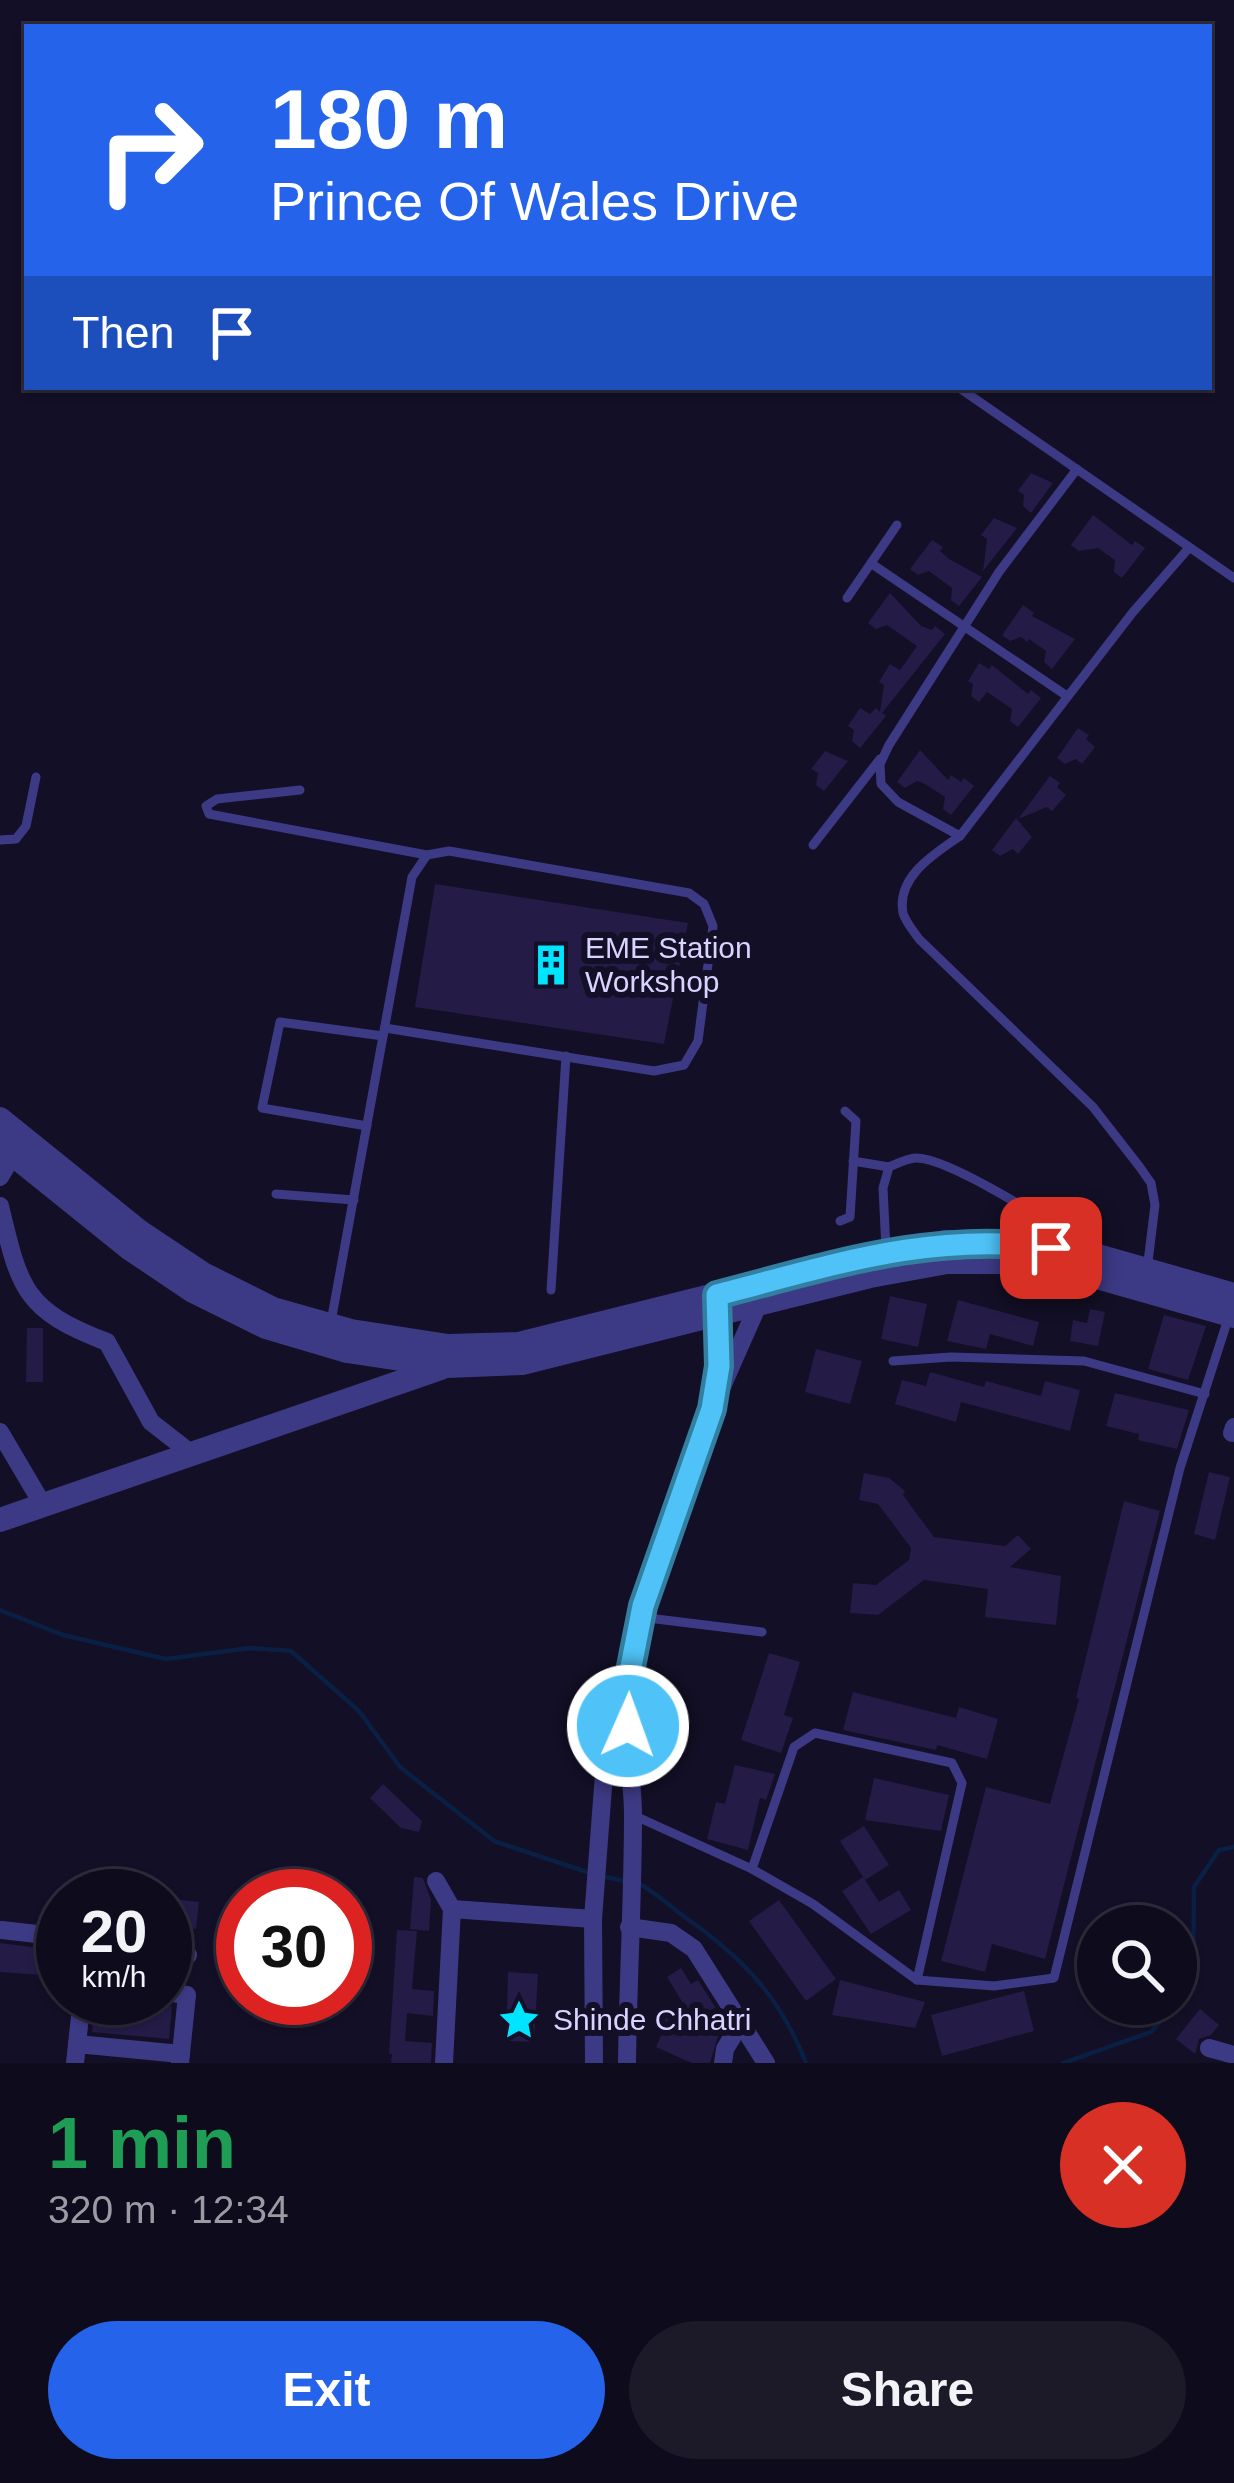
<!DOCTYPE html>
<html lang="en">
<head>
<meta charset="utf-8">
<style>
  body { margin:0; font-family:Arial,sans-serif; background:#1c1929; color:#f1f3f6; height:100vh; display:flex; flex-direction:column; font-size:45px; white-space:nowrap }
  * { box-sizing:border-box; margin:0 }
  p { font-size:39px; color:#9b9ba3 }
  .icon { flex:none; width:66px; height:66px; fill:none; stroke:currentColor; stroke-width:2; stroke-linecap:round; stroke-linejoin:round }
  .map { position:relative; height:2063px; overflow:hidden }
  .side { display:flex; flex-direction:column; background:#0e0b1c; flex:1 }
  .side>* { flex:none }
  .hud { position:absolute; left:24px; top:24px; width:1188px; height:366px; border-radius:0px; box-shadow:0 3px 9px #0004,0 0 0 3px #2e2b3b; background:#2563eb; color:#fff; overflow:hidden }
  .buttons { position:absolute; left:1077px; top:1905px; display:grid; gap:24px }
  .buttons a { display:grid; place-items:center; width:120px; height:120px; border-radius:50%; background:#0e0b1c; box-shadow:0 3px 9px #0004,0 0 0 3px #2e2b3b; font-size:60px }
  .speed { position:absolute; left:36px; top:1869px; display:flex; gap:24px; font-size:60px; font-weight:700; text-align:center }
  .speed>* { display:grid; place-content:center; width:156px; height:156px; border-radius:50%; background:#0e0b1c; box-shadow:0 3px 9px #0004,0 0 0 3px #2e2b3b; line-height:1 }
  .speed small { font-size:30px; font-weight:400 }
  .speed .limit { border:18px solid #d22; background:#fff; color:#111 }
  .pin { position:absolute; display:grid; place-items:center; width:102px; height:102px; color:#fff; margin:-51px; border-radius:24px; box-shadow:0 6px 18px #0006 }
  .me { position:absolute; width:132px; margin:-66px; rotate:2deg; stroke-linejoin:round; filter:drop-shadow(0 0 9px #0008) }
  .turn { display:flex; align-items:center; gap:42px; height:252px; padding:0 48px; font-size:54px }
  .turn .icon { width:156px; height:156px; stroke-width:2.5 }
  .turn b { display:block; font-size:84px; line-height:102px }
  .then { display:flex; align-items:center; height:114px; padding:0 48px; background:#0003; gap:24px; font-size:45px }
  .round { display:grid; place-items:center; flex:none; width:126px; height:126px; border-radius:63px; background:#1c1929 }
  .summary { display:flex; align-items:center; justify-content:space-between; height:204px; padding:0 48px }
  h1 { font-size:72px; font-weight:700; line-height:90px; color:#1e9e55 }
  .action { display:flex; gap:24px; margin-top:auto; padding:24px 48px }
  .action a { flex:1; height:138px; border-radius:72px; background:#2563eb; color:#fff; font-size:48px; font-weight:700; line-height:138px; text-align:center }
  .action a+a { background:#1c1929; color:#f1f3f6 }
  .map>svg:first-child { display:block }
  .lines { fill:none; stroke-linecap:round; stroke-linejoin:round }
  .stream { stroke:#0a1f44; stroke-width:4.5 }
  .building { fill:#241b47 }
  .service { stroke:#3d3a85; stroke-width:9 }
  .minor { stroke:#3d3a85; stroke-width:18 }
  .tertiary { stroke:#3d3a85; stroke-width:24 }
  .route-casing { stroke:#337fa1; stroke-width:30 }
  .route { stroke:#4fc3f7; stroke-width:21 }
  .labels { text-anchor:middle; stroke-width:12; stroke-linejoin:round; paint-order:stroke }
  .poi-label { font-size:30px; fill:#d9d4ff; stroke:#130f26; text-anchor:start }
</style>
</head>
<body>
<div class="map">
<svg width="1234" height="2063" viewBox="0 0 1234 2063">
  <rect width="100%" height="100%" fill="#130f26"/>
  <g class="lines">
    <g class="stream">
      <polyline points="0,1610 63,1635 166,1659 250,1648 291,1651 359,1711 400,1767 494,1841 593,1874"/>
      <polyline points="605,1877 629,1882"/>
      <path d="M640,1884C656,1893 671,1907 686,1918C742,1957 781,1998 806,2063"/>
      <polyline points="1176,2003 1193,1984 1194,1887 1219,1850 1234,1847"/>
      <polyline points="1063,2063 1151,2032 1175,2004"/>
    </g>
  </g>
  <g class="building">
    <polygon points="1031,473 1053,483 1031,513 1023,506 1024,495 1018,491"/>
    <polygon points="1093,515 1132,545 1135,541 1145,548 1122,578 1114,572 1115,560 1098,548 1079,551 1071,545"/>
    <polygon points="994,518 1017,528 983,571 987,539 981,535"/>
    <polygon points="932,540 943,547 940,551 949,559 982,577 959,606 951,600 952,588 929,571 918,575 910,569"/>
    <polygon points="890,593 921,626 932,630 935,626 945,634 882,713 886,716 860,748 852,741 854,730 848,726 860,708 870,714 876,708 880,712 884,685 879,682 890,664 900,670 917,646 887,625 876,629 868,623"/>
    <polygon points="1023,605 1034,613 1032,616 1075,639 1052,669 1044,662 1046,651 1029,639 1027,642 1021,637 1010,641 1002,635"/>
    <polygon points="979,663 989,669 992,665 1028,694 1031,690 1041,698 1018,727 1010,721 1012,709 987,692 979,702 971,696 973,684 968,681"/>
    <polygon points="1078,728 1089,735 1086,739 1095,747 1082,764 1076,759 1065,764 1057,758"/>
    <polygon points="920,750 948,780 951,775 961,782 964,778 974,786 951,815 943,809 945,797 925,784 917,781 905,788 897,782"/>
    <polygon points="825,751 848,761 824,791 816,785 818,773 811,769"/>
    <polygon points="1050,776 1060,783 1057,787 1066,795 1052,811 1047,807 1018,819"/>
    <polygon points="1016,818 1032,837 1018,854 1013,849 1000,856 992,850"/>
    <polygon points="435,884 688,923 664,1044 415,1007"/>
    <polygon points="890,1296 927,1304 918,1347 881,1339"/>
    <polygon points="958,1300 1039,1322 1033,1346 990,1334 986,1349 947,1341"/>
    <polygon points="1090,1309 1105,1312 1098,1346 1070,1341 1073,1320 1087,1323"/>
    <polygon points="1164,1315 1206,1326 1188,1380 1148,1369"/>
    <polygon points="27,1328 43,1328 43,1382 26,1382"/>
    <polygon points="816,1349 862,1361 850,1404 805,1392"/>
    <polygon points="930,1372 984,1387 986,1381 1041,1396 1045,1381 1080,1390 1070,1431 961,1402 956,1422 895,1404 902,1380 926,1386"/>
    <polygon points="1115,1393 1189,1410 1177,1449 1138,1440 1139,1434 1106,1426"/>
    <polygon points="1209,1472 1230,1477 1215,1540 1194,1534"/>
    <polygon points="864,1473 889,1478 905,1491 903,1495 934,1537 1005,1546 1018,1535 1031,1549 1010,1567 1061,1576 1056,1625 985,1617 988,1589 924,1580 878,1615 850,1613 853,1583 876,1585 909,1560 911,1548 878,1504 859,1500"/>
    <polygon points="1124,1501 1160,1511 1045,1959 992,1944 985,1972 941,1961 986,1787 1050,1804 1079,1699 1076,1698"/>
    <polygon points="769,1653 800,1662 784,1715 793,1718 781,1753 741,1740"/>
    <polygon points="853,1692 956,1718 959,1707 998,1719 987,1759 937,1745 936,1750 843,1730"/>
    <polygon points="735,1765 775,1774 766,1800 760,1798 748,1850 707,1839 716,1802 725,1804"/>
    <polygon points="874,1778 949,1795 941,1831 865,1820"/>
    <polygon points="383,1784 422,1821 419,1832 401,1828 370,1798"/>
    <polygon points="864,1826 889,1865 865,1880 840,1841"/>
    <polygon points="414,1877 423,1878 431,1900 429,1931 410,1929"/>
    <polygon points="863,1877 879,1902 899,1890 911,1910 871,1934 842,1891"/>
    <polygon points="165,1898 199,1902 196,1929 165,1926"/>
    <polygon points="779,1900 836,1979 806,2001 749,1921"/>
    <polygon points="397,1930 417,1931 412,1989 434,1991 433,2016 407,2013 405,2041 432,2043 431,2063 391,2063 392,2054 389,2054"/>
    <polygon points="0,1943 55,1950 53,1976 0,1972"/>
    <polygon points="681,1968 691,1984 698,1980 717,2010 695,2023 667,1977"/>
    <polygon points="508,1972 538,1974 534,2042 506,2041"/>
    <polygon points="840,1980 925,2002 915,2028 832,2015"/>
    <polygon points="1024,1991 1034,2031 942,2056 931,2015"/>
    <polygon points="95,1998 153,1998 172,2007 169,2039 92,2032"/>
    <polygon points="1200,2009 1219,2025 1211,2035 1199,2039 1195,2054 1176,2039"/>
    <polygon points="659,2010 719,2033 710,2063 692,2063 656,2047 665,2027 654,2023"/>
  </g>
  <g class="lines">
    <g class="service">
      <polyline points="958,387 1234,578"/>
      <polyline points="872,564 1067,696"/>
      <polyline points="847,598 897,525"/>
      <polyline points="300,790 217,799 206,806 209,814 427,855 449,851 689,893 704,904 713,926 698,1041 684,1065 654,1071 385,1028"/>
      <polyline points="960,836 898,802 881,784 880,764 889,745 999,572 1077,469"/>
      <polyline points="0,840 16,839 26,826 36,777"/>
      <polyline points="813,845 880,759"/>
      <polyline points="367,1126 262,1108 280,1022 383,1036"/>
      <polyline points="853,1161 889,1167"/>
      <polyline points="276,1194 354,1200"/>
      <polyline points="840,1221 850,1217 856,1121 845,1111"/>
      <path d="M886,1249L883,1188L889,1167C896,1164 908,1158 916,1158C949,1158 1056,1225 1082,1247"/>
      <path d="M1147,1270L1155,1205L1151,1183L1139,1166L1093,1107L919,939C914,932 905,921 903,913C896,876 936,853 960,836L1133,612L1188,549"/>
      <polyline points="551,1290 566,1056"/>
      <polyline points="331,1322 412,877 427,855"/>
      <polyline points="893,1361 951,1357 1084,1361 1205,1394"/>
      <polyline points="640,1617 762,1632"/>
      <polyline points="633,1815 752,1869 813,1904 917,1980 994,1986 1054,1978 1180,1468 1229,1316"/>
      <polyline points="752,1869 794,1747 815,1733 952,1763 962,1783 917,1980"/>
    </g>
    <g class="minor">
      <polyline points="0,1177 13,1155"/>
      <path d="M0,1206C20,1290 24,1310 107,1342L151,1422L192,1454"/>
      <polyline points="716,1387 718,1306"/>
      <polyline points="0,1432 43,1505"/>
      <polyline points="1232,1433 1234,1427"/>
      <polyline points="436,1881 452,1909"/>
      <polyline points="629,1927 671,1933 694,1949 766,2063"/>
      <polyline points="2,1930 63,1937"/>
      <polyline points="165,1952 188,1955"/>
      <polyline points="165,1992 187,1995 180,2063"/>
      <polyline points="77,2044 181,2054"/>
      <polyline points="1209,2048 1234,2055"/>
      <polyline points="75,2063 82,1998"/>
      <polyline points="444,2063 452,1909 593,1919"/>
      <polyline points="594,2063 593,1919 608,1721 625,1692"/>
      <path d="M627,2063C628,1980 633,1897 633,1815C633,1773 622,1728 626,1687C640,1565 708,1418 758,1305L756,1300"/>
      <polyline points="723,2063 725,2049 740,2024"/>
    </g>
    <g class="tertiary">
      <polyline points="0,1119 140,1232 203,1274 273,1309 351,1331 448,1346 519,1344 866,1257 945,1242 1011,1242 1091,1254 1234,1295"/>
      <polyline points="0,1144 129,1248 193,1291 266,1327 347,1351 447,1366 522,1363 870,1276 947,1262 1009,1262 1086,1274 1234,1316"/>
      <polyline points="0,1520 441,1368"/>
    </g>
  </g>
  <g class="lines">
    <g class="route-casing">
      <path id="route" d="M628,1726L626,1692L643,1606L712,1409L719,1366L717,1295C830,1266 932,1231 1051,1248"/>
    </g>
    <use href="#route" class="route"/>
  </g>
  <defs>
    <g id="building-bare" transform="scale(3.24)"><path d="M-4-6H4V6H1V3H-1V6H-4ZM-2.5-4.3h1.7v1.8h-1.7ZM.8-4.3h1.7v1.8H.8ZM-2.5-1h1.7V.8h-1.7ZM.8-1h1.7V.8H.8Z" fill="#00e5ff" stroke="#130f26" stroke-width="2.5" paint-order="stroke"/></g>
    <g id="sight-bare" transform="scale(3.24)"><path d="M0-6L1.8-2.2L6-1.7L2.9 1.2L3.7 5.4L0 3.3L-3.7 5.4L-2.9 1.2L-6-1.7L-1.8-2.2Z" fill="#00e5ff" stroke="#130f26" stroke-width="2.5" paint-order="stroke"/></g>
  </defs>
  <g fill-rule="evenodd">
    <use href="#building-bare" x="551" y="965"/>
    <use href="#sight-bare" x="519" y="2020"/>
  </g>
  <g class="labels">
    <g class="poi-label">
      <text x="585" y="958">EME Station<tspan x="585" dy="34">Workshop</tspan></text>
      <text x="553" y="2030">Shinde Chhatri</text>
    </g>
  </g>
</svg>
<div class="buttons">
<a><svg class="icon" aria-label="search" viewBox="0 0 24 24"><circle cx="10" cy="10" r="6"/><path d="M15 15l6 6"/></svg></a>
</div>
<div class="speed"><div>20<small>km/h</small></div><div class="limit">30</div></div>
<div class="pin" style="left:1051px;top:1248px;background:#d93025"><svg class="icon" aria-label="arrive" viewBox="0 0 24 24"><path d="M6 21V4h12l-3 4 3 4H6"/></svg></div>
<svg class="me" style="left:628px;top:1726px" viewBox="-20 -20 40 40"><circle r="17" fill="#4fc3f7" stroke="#fff" stroke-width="3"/><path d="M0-11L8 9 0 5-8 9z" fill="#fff"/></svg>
<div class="hud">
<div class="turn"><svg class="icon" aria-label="right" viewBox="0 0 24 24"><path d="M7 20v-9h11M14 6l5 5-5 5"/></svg><div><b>180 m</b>Prince Of Wales Drive</div></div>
<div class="then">Then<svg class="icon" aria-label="arrive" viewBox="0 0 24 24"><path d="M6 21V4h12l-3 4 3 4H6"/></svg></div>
</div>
</div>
<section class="side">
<div class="summary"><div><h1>1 min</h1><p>320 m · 12:34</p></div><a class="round" style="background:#d93025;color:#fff"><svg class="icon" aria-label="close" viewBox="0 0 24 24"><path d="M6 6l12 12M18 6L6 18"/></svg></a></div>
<div class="action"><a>Exit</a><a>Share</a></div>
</section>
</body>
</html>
